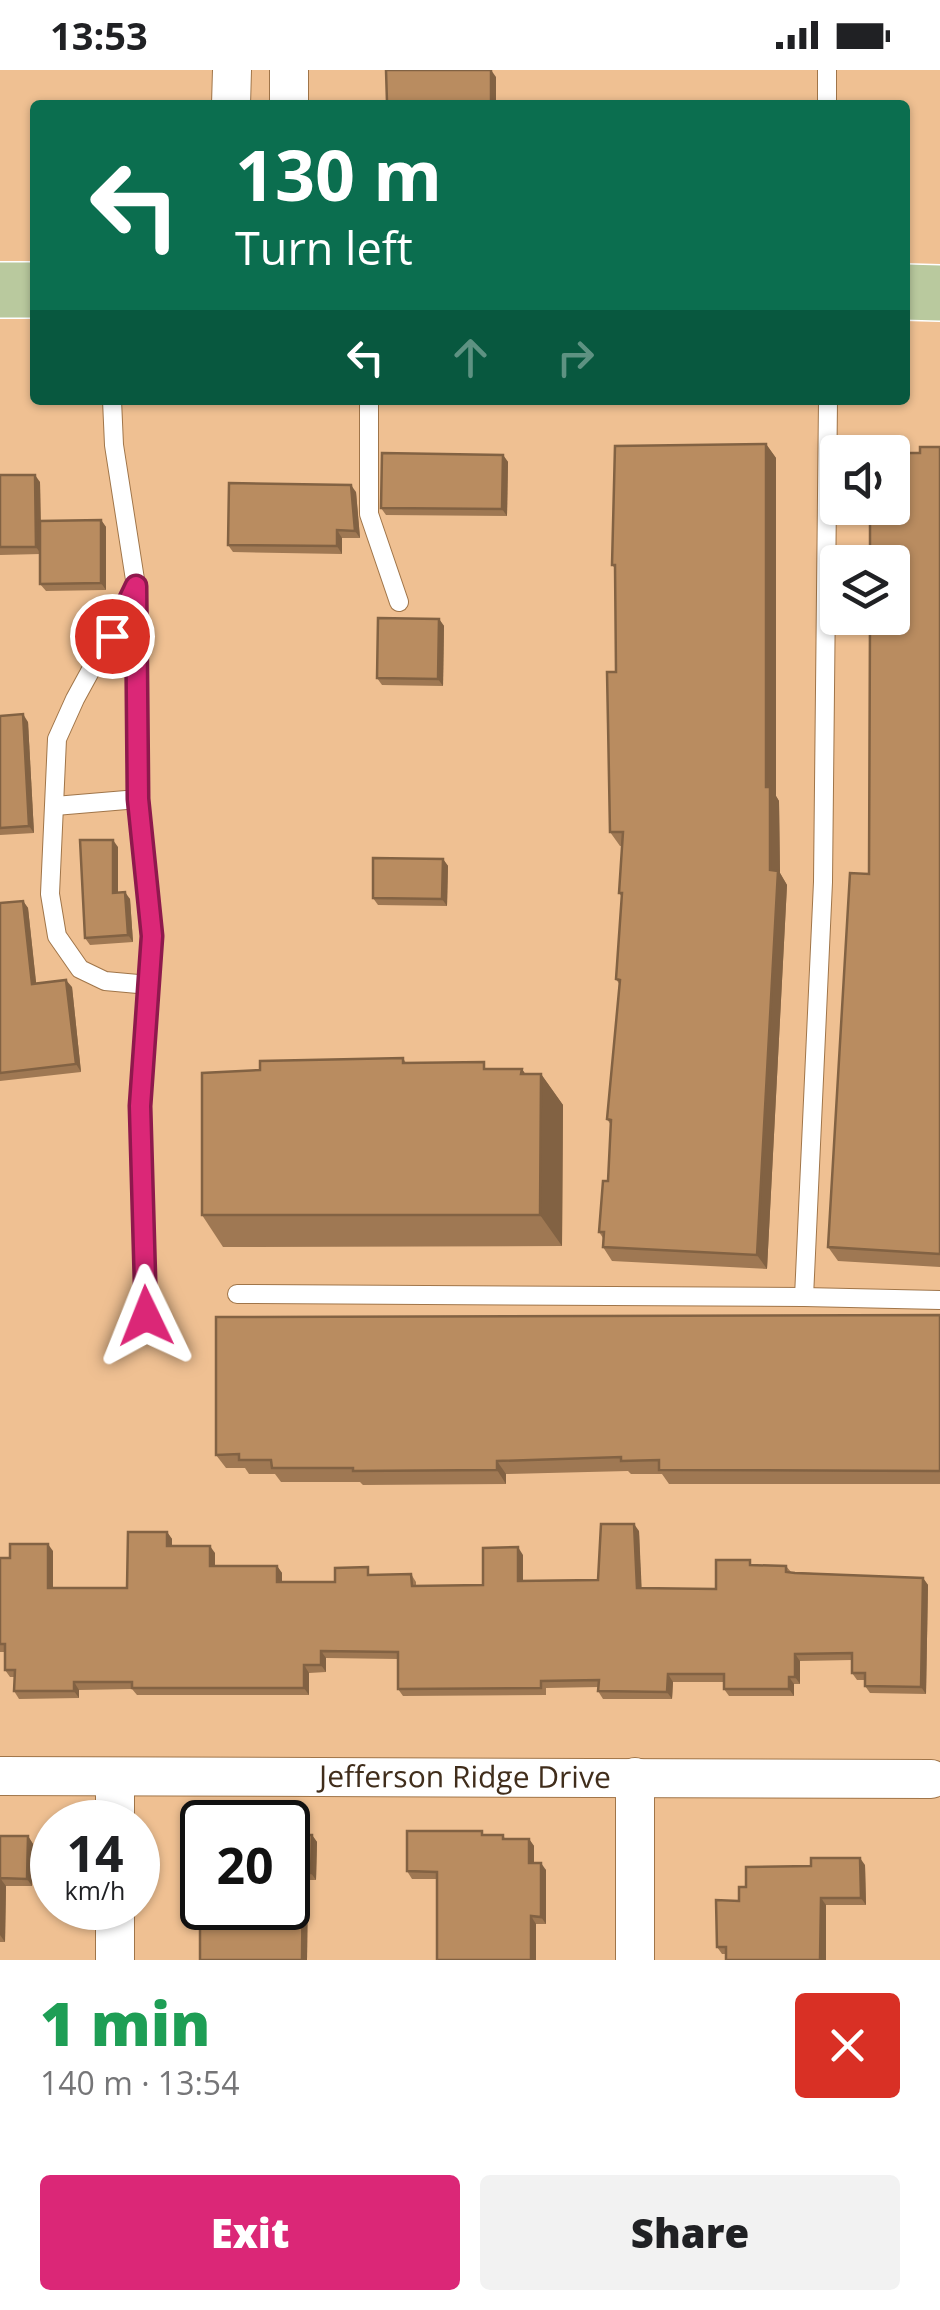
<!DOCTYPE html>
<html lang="en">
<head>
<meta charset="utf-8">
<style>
  body { margin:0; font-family:"Open Sans",sans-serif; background:#f2f2f2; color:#202124; height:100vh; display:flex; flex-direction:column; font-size:38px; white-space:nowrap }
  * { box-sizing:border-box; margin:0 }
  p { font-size:32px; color:#757577 }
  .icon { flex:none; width:55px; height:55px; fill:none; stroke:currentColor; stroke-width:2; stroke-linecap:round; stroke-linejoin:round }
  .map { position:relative; height:1890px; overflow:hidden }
  .panel { display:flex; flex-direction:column; background:#fff; flex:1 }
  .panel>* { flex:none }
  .top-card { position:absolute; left:30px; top:30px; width:880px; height:305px; border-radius:10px; box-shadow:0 2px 8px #0004; background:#0b6e4f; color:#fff; overflow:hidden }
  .controls { position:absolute; left:820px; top:365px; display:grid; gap:20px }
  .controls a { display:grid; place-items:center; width:90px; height:90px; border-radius:10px; background:#fff; box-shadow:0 2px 8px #0004; font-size:50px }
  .speed { position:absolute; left:30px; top:1730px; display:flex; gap:20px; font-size:50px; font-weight:700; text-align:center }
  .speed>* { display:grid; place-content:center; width:130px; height:130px; border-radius:50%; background:#fff; box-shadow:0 2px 8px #0004; line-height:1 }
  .speed small { font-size:25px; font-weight:400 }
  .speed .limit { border:5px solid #111; border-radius:15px; background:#fff; color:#111 }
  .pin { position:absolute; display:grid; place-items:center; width:85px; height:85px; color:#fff; margin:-42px; border:5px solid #fff; border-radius:50%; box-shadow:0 2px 10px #0007 }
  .me { position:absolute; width:110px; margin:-55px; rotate:358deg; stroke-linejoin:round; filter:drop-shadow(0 0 8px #0008) }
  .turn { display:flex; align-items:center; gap:35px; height:210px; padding:0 40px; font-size:45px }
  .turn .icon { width:130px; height:130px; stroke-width:2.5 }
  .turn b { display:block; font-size:70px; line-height:85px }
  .lanes { display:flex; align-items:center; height:95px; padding:0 40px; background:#0003; justify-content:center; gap:50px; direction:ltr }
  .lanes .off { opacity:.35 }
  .round { display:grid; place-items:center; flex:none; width:105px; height:105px; border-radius:10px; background:#f2f2f2 }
  .headline { display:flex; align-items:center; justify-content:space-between; height:170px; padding:0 40px }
  h1 { font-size:60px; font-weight:800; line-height:75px; color:#1e9e55 }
  .primary-button { display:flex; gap:20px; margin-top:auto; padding:20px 40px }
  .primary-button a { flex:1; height:115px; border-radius:10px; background:#db2777; color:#fff; font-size:40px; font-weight:800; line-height:115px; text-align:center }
  .primary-button a+a { background:#f2f2f2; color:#202124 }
  .status { display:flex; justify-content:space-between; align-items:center; height:70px; padding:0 50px; background:#fff; direction:ltr }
  .status svg { height:28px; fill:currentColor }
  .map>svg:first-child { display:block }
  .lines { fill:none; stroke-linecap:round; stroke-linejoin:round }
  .lane-casing { stroke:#a07549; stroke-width:20 }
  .street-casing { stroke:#a07549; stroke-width:40 }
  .primary-casing { stroke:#fff; stroke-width:58 }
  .lane { stroke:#fff; stroke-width:18 }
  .street { stroke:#fff; stroke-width:38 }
  .primary { stroke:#b9c99e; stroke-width:55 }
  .wall { fill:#9f7853 }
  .shaded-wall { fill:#826243 }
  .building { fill:#b98c60; stroke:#826243; stroke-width:2.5 }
  .route-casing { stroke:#8e194d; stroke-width:25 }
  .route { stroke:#db2777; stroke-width:18 }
  .labels { text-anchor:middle; stroke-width:10; stroke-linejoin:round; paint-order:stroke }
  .street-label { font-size:30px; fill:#402d1b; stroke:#fee6cf }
</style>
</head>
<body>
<div class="status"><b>13:53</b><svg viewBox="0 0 49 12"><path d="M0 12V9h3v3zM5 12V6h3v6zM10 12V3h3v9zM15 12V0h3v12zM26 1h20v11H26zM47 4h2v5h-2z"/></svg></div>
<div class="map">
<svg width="940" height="1890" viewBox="0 0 940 1890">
  <rect width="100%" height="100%" fill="#efc092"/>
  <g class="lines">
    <g class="lane-casing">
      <g id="lane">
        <polyline points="827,35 827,0"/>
        <polyline points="112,330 114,375 136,516 138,729 152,866 141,1037 146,1246"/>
        <polyline points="369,330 369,444 399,532"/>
        <polyline points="134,521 75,629 57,669 50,824 57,866 80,899 105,911 149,915"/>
        <polyline points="55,736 138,729"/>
        <polyline points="237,1224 804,1227 940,1230"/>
        <polyline points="804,1227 823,812 828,330"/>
      </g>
    </g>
    <g class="street-casing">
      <g id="street">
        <polyline points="231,35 232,0"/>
        <polyline points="289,35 289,0"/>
        <path id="s1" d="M0,1706L931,1709"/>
        <polyline points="635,1707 635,1890"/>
        <polyline points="115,1752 115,1707"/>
        <polyline points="115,1890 115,1838"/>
      </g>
    </g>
    <g class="primary-casing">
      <g id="primary">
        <polyline points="0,220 35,220"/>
        <polyline points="905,222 940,223"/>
      </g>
    </g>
    <use href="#lane" class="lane"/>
    <use href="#street" class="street"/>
    <use href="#primary" class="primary"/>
  </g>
  <g class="wall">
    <polygon points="766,374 776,388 776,726 779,731 780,803 787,815 767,1199 612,1191 603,1177 603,1168 599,1162 608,1111 611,1055 607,1049 620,915 616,909 622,827 619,823 622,776 620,776 610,762 616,602 615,498 612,495"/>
    <polygon points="940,377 940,1197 838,1191 828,1177 920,383"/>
    <polygon points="503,385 508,392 507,446 386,445 381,438"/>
    <polygon points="0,405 40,412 41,451 101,450 106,457 106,520 46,521 40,514 40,484 0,485"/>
    <polygon points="356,422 360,468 342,468 342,484 233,482 228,475"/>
    <polygon points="439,549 444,556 443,616 382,615 377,608"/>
    <polygon points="0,646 28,652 34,763 0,765"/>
    <polygon points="118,777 118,823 130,829 133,872 90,875 85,868"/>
    <polygon points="443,789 448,796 447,836 378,835 373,828"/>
    <polygon points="23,831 28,838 36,913 72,917 81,1002 0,1011 0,833"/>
    <polygon points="403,988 406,993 489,999 522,999 525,1004 541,1004 563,1035 562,1176 223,1177 202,1145"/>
    <polygon points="940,1245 940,1414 669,1414 662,1404 631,1404 628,1401 506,1404 506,1414 363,1415 360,1412 281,1412 275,1404 249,1404 245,1398 226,1398 216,1385"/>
    <polygon points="639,1461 641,1518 716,1519 753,1495 786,1496 791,1502 923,1508 928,1515 926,1624 870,1623 865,1616 865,1610 857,1610 852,1603 852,1590 800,1591 800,1614 794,1614 794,1626 729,1626 724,1619 724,1612 673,1612 672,1629 603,1629 598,1621 599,1617 546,1618 546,1625 403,1626 398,1619 398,1589 326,1588 326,1602 309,1603 309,1625 137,1625 132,1619 79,1620 79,1628 19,1629 14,1621 15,1607 10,1607 5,1600 5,1582 0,1582 0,1488 10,1488 53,1481 53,1518 127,1518 167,1462 172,1469 172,1476 215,1483 215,1496 277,1496 282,1503 282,1512 335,1512 374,1505 411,1504 416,1512 416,1516 483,1515 523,1485 523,1511 598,1510"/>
    <polygon points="312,1765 317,1772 316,1810 308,1810 307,1890 200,1890 200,1851 194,1844"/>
    <polygon points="484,1765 503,1765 505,1769 529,1769 534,1776 534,1793 546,1800 546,1854 536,1854 536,1890 437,1890 437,1809 412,1809 407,1801"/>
    <polygon points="0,1766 28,1766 33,1774 32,1816 6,1816 5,1872 0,1872"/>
    <polygon points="865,1795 866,1835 826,1835 826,1890 726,1890 726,1884 722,1884 717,1877 746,1817"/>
  </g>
  <g class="shaded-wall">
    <polygon points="491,0 496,7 496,35 491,35"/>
    <polygon points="766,374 776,388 776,726 779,731 780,803 787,815 767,1199 757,1185 766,717"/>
    <polygon points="503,385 508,392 507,446 502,439"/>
    <polygon points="35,405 40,412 41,484 36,477"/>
    <polygon points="351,415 356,422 360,468 355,461"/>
    <polygon points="101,450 106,457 106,520 101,513"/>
    <polygon points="337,460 342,468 342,484 337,476"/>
    <polygon points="439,549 444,556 443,616 438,609"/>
    <polygon points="23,644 28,652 34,763 29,756"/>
    <polygon points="113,770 118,777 118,830 113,823"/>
    <polygon points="443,789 448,796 447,836 442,829"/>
    <polygon points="125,822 130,829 133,872 128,865"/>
    <polygon points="23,831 28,838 37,921 32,914"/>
    <polygon points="66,910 72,917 81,1002 76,994"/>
    <polygon points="522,999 541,1027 541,1004 563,1035 562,1176 540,1145"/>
    <polygon points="497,1391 506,1404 506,1414 497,1400"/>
    <polygon points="634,1454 639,1461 642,1525 637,1518"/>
    <polygon points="167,1462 172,1469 172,1483 167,1476"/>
    <polygon points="48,1474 53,1481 53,1525 48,1518"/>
    <polygon points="210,1476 215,1483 215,1503 210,1496"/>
    <polygon points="518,1477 523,1485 523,1518 518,1511"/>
    <polygon points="277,1496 282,1503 282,1519 277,1512"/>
    <polygon points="923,1508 928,1515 926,1624 921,1617"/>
    <polygon points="321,1581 326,1588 326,1602 321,1595"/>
    <polygon points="795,1584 800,1591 800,1614 795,1607"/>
    <polygon points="304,1595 309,1603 309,1625 304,1618"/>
    <polygon points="668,1604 673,1612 672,1629 667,1622"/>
    <polygon points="789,1607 794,1614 794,1626 789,1619"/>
    <polygon points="74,1612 79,1620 79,1628 74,1621"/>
    <polygon points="312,1765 317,1772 316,1810 311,1803"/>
    <polygon points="28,1766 33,1774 32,1816 27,1809"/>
    <polygon points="529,1769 534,1776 534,1800 529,1793"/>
    <polygon points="860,1788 865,1795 866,1835 861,1828"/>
    <polygon points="541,1793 546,1800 546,1854 541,1847"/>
    <polygon points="303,1803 308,1810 307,1890 302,1890"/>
    <polygon points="0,1808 6,1816 5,1872 0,1865"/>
    <polygon points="821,1828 826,1835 826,1890 820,1890"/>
    <polygon points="531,1846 536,1854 536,1890 531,1890"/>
  </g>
  <g class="building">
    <polygon points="386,0 491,0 491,35 403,35 403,32 387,32"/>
    <polygon points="766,374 766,717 770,717 770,800 778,801 757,1185 603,1177 604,1162 599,1162 603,1111 608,1111 611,1050 607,1049 620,910 616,909 622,823 619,823 623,762 610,762 608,653 607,602 616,602 615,495 612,495 615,376"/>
    <polygon points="920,377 940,377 940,1184 828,1177 850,803 869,804 870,548 892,548 892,492 870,492 870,438 892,438 892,383 920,383"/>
    <polygon points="382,383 503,385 502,439 381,438"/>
    <polygon points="0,405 35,405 36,477 0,477"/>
    <polygon points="229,413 351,415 355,461 337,460 337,476 228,475"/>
    <polygon points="101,450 101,513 40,514 40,451"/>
    <polygon points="378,548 439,549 438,609 377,608"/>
    <polygon points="23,644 29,756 0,758 0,646"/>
    <polygon points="80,770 113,770 113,823 125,822 128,865 85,868"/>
    <polygon points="373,788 443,789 442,829 373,828"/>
    <polygon points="23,831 32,914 66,910 76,994 0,1003 0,833"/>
    <polygon points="403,988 403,993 484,992 484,999 522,999 521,1004 541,1004 540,1145 202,1145 202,1003 260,1000 260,991"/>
    <polygon points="940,1245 940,1401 659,1400 659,1390 621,1391 621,1387 497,1391 497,1400 353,1401 353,1398 272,1398 271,1390 239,1390 239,1384 216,1385 216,1247"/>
    <polygon points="601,1454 634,1454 637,1518 716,1519 716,1490 750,1490 750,1495 786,1496 786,1502 795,1503 923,1508 921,1617 865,1616 865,1603 852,1603 852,1583 795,1584 795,1607 789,1607 789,1619 724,1619 724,1604 668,1604 667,1622 598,1621 599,1610 541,1611 541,1618 398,1619 398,1582 321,1581 321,1595 304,1595 304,1618 132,1618 132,1612 74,1612 74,1621 14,1621 15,1600 5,1600 5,1574 0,1574 0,1488 10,1488 10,1474 48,1474 48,1518 127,1518 128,1462 167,1462 167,1476 210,1476 210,1496 277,1496 277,1512 335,1512 335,1498 368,1497 368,1505 411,1504 412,1516 483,1515 483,1478 518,1477 518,1511 598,1510"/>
    <polygon points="407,1761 482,1761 482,1765 503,1765 503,1769 529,1769 529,1793 541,1793 541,1847 531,1846 531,1890 437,1890 437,1802 407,1801"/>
    <polygon points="288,1765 312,1765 311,1803 303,1803 302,1890 200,1890 200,1845 194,1844 194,1788 202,1788 202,1838 288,1838"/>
    <polygon points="0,1766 28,1766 27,1809 0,1808 0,1865"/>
    <polygon points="811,1788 860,1788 861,1828 821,1828 820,1890 726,1890 726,1877 717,1877 716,1830 739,1831 739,1817 746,1817 746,1797 811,1796"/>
  </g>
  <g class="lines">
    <g class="route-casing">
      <polyline id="route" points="112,566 136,516 138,729 152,866 140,1036 146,1246"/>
    </g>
    <use href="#route" class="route"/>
  </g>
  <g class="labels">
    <g class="street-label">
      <text dy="10" stroke="none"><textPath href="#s1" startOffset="465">Jefferson Ridge Drive</textPath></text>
    </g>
  </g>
</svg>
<div class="controls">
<a><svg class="icon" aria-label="sound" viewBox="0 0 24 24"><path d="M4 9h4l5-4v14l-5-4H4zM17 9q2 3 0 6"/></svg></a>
<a><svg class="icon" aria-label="layers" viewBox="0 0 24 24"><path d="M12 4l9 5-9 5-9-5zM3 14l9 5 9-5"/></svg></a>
</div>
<div class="speed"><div>14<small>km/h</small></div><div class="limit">20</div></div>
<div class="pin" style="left:112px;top:566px;background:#d93025"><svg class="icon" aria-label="arrive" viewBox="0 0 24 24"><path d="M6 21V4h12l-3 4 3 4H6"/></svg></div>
<svg class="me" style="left:146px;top:1246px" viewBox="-20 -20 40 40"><path d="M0-17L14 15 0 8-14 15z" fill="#db2777" stroke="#fff" stroke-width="4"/></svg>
<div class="top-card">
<div class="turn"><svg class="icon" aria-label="left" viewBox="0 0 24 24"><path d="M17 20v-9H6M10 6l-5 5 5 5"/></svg><div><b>130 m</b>Turn left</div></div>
<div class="lanes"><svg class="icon" aria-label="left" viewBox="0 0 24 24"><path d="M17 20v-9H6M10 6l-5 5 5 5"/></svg><svg class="icon off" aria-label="ahead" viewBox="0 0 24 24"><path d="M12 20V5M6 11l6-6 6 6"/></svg><svg class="icon off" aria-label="right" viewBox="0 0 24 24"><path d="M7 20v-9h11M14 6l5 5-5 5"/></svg></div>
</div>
</div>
<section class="panel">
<div class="headline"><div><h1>1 min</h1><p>140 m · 13:54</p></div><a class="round" style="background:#d93025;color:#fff"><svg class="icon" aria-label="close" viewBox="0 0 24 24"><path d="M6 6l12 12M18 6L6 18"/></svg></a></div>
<div class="primary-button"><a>Exit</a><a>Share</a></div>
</section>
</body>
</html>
